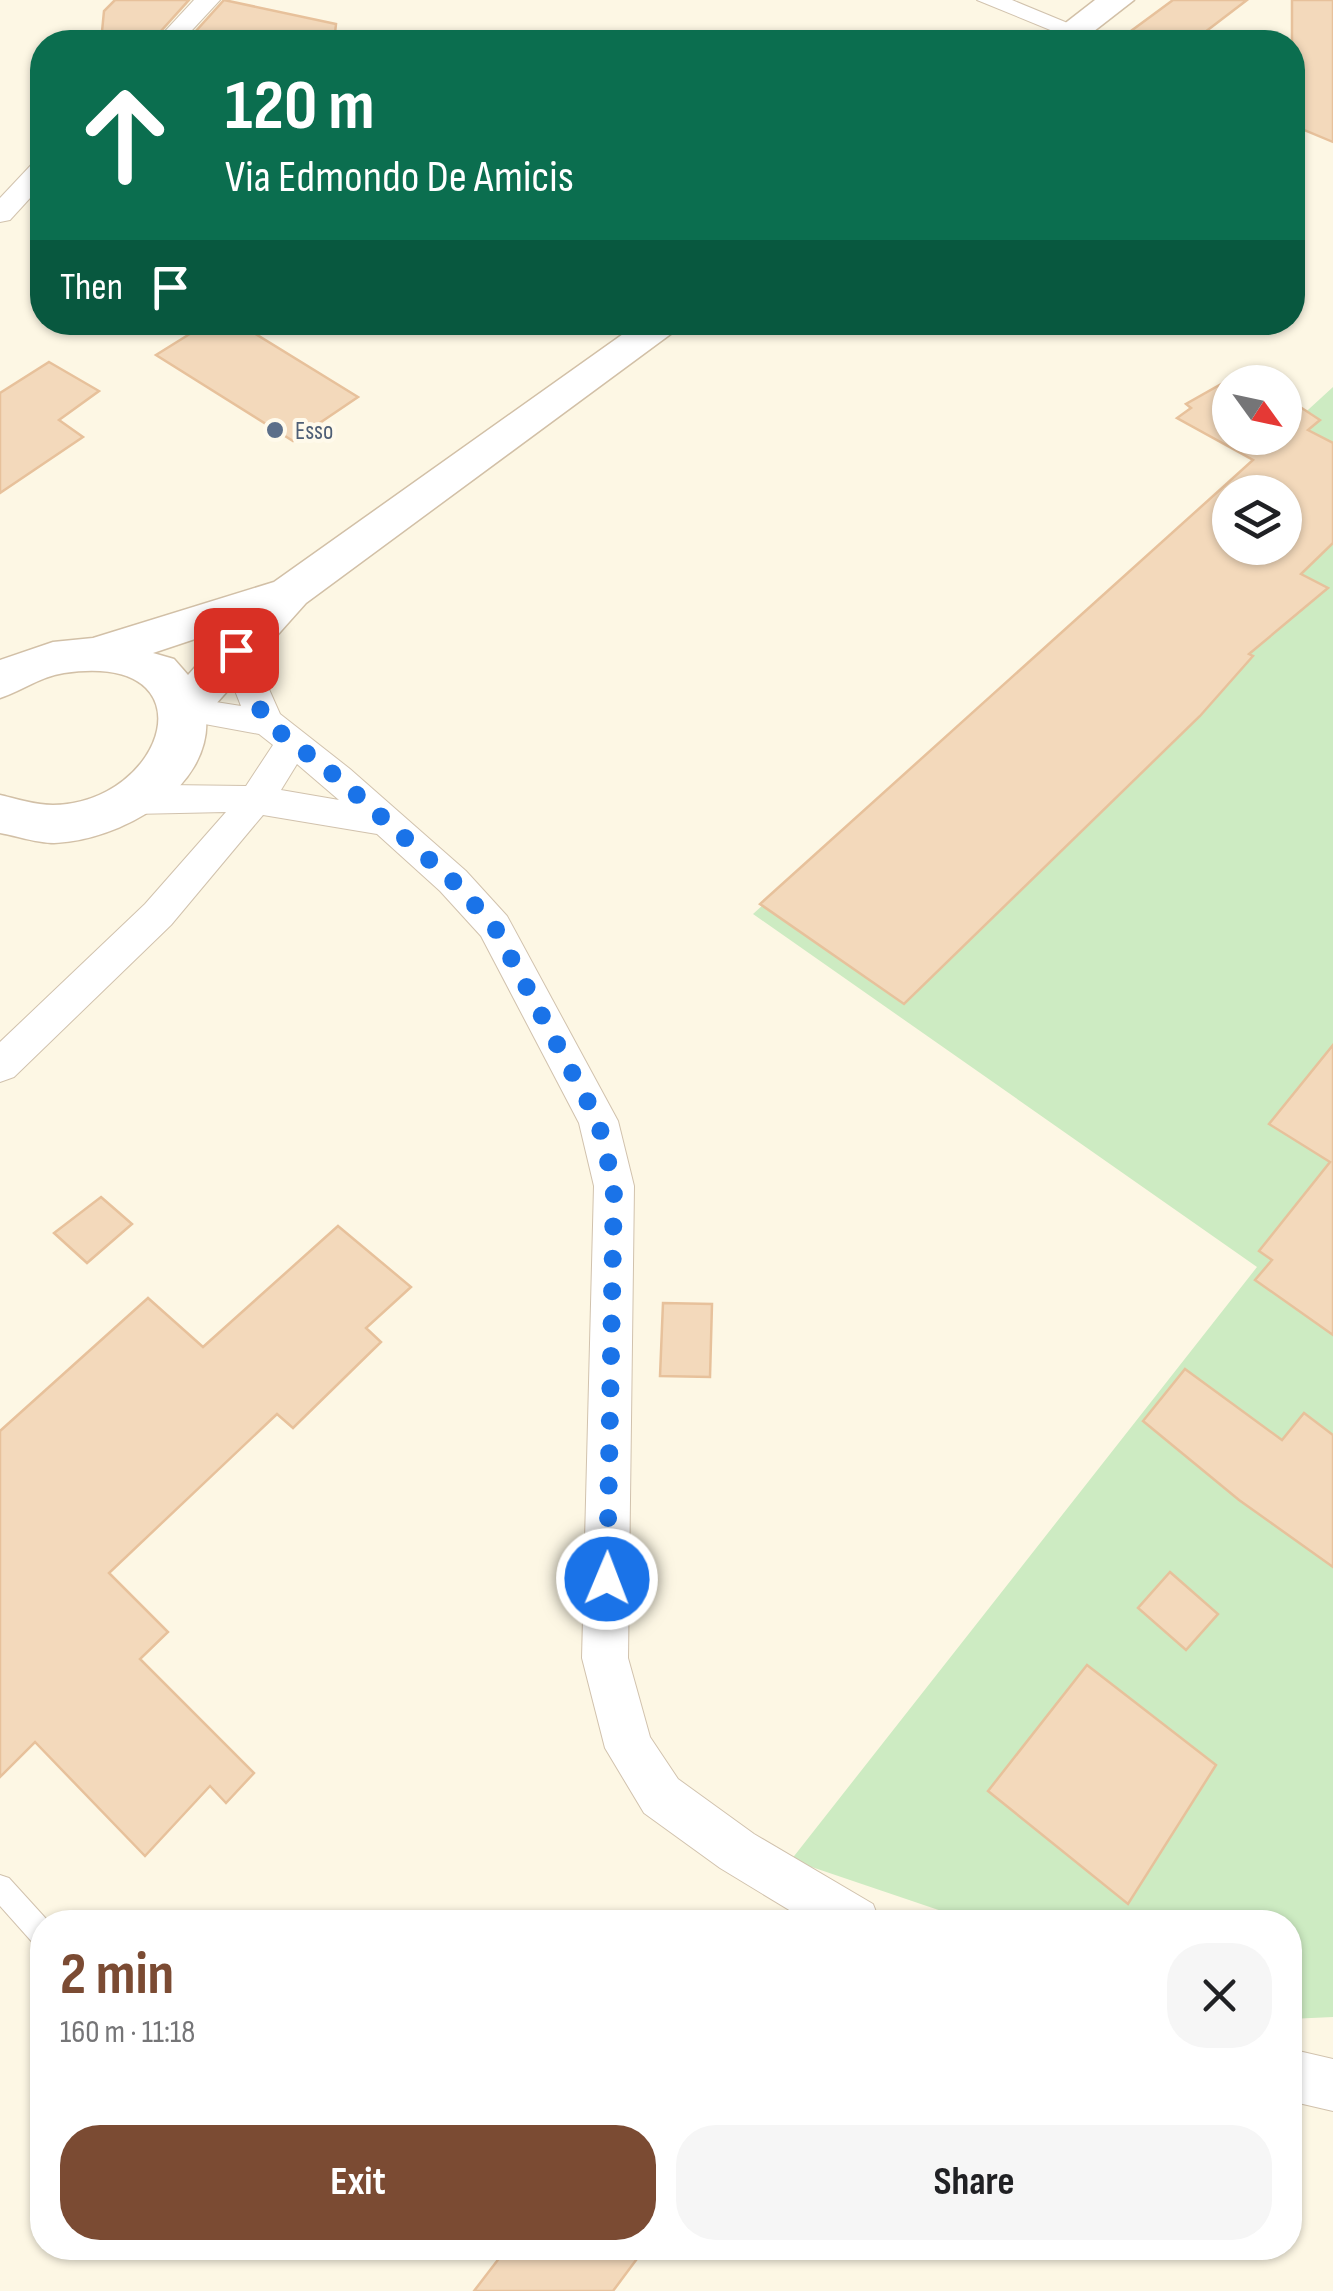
<!DOCTYPE html>
<html lang="en">
<head>
<meta charset="utf-8">
<style>
  body { margin:0; font-family:"Sofia Sans Condensed",sans-serif; background:#f6f6f6; color:#202124; height:100vh; display:flex; flex-direction:column; font-size:38px; white-space:nowrap }
  * { box-sizing:border-box; margin:0 }
  p { font-size:32px; color:#757577 }
  .icon { flex:none; width:55px; height:55px; fill:none; stroke:currentColor; stroke-width:2; stroke-linecap:round; stroke-linejoin:round }
  .map { position:relative; flex:1; overflow:hidden }
  .panel { position:absolute; left:30px; top:1910px; width:1272px; height:350px; display:flex; flex-direction:column; background:#fff; border-radius:40px; box-shadow:0 2px 8px #0004 }
  .panel>* { flex:none }
  .top-card { position:absolute; left:30px; top:30px; width:1275px; height:305px; border-radius:40px; box-shadow:0 2px 8px #0004; background:#0b6e4f; color:#fff; overflow:hidden }
  .needle { width:65px; rotate:123deg }
  .fabs { position:absolute; left:1212px; top:365px; display:grid; gap:20px }
  .fabs a { display:grid; place-items:center; width:90px; height:90px; border-radius:50%; background:#fff; box-shadow:0 2px 8px #0004; font-size:50px }
  .pin { position:absolute; display:grid; place-items:center; width:85px; height:85px; color:#fff; margin:-42px; border-radius:20px; box-shadow:0 5px 15px #0006 }
  .me { position:absolute; width:110px; margin:-55px; rotate:1deg; stroke-linejoin:round; filter:drop-shadow(0 0 8px #0008) }
  .turn { display:flex; align-items:center; gap:35px; height:210px; padding:0 30px; font-size:45px }
  .turn .icon { width:130px; height:130px; stroke-width:2.5 }
  .turn b { display:block; font-size:70px; line-height:85px }
  .then { display:flex; align-items:center; height:95px; padding:0 30px; background:#0003; gap:20px; font-size:38px }
  .round { display:grid; place-items:center; flex:none; width:105px; height:105px; border-radius:40px; background:#f6f6f6 }
  .headline { display:flex; align-items:center; justify-content:space-between; height:170px; padding:0 30px }
  h1 { font-size:60px; font-weight:700; line-height:75px; color:#7b4b33 }
  .cta { display:flex; gap:20px; margin-top:auto; padding:20px 30px }
  .cta a { flex:1; height:115px; border-radius:40px; background:#7b4b33; color:#fff; font-size:40px; font-weight:700; line-height:115px; text-align:center }
  .cta a+a { background:#f6f6f6; color:#202124 }
  .map>svg:first-child { display:block }
  .green { fill:#cdebc2; fill-rule:evenodd }
  .building { fill:#f3d9bb; stroke:#e7c19b; stroke-width:2.5; fill-rule:evenodd }
  .lines { fill:none; stroke-linecap:round; stroke-linejoin:round }
  .service-casing { stroke:#d1c2ad; stroke-width:2 }
  .minor-casing { stroke:#d1c2ad; stroke-width:2 }
  .secondary-casing { stroke:#d2c0a7; stroke-width:3 }
  .service { fill:#fff; fill-rule:evenodd }
  .minor { fill:#fff; fill-rule:evenodd }
  .secondary { fill:#fff; fill-rule:evenodd }
  .route { stroke:#1a73e8; stroke-width:18; stroke-dasharray:0 32.4 }
  .service-dot { fill:#5c6f8a; stroke:#fffaeb; stroke-width:4 }
  .labels { text-anchor:middle; stroke-width:8; stroke-linejoin:round; paint-order:stroke }
  .far-service-label { font-size:25px; fill:#4e5e75; stroke:#fffaeb; text-anchor:start }
</style>
</head>
<body>
<div class="map">
<svg width="1333" height="2291" viewBox="0 0 1333 2291">
  <rect width="100%" height="100%" fill="#fdf7e4"/>
  <path class="green" d="M1333,387V2017L1290,2019V1922H974L791,1860L1257,1267L753,914L1277,438H1285V431ZM1230,492H1285V548H1230Z"/>
  <g class="building">
    <polygon points="115,0 189,0 151,42 101,42 104,11"/>
    <polygon points="224,0 336,24 334,42 186,42"/>
    <polygon points="1173,0 1247,0 1192,42 1116,42"/>
    <polygon points="1292,0 1333,0 1333,142 1292,125"/>
    <polygon points="209,322 236,322 358,397 293,441 156,355"/>
    <polygon points="49,362 99,391 59,420 83,437 0,493 0,393"/>
    <path d="M1239,374H1250L1263,382H1230V438H1285V397L1320,420L1308,430L1333,443V543L1301,574L1328,588L1249,654L1253,656L1200,716L904,1004L760,904L1253,460L1177,418L1191,408L1186,404ZM1230,492H1285V548H1230Z"/>
    <polygon points="1333,1045 1333,1335 1255,1280 1272,1260 1259,1251 1330,1162 1269,1124"/>
    <polygon points="101,1197 132,1224 87,1263 54,1233"/>
    <polygon points="338,1226 411,1287 366,1328 381,1342 293,1428 277,1414 109,1573 168,1632 140,1659 254,1773 226,1803 210,1786 145,1856 35,1742 0,1777 0,1431 148,1298 203,1347"/>
    <polygon points="663,1303 712,1304 710,1377 660,1376"/>
    <polygon points="1185,1369 1282,1440 1304,1413 1333,1435 1333,1567 1239,1500 1143,1421"/>
    <polygon points="1170,1572 1218,1614 1186,1650 1138,1608"/>
    <polygon points="1087,1665 1216,1765 1128,1904 988,1791"/>
    <polygon points="507,2248 645,2248 613,2291 474,2291"/>
  </g>
  <g class="lines">
    <g class="service-casing">
      <polygon id="service" points="0,1875 9,1878 49,1922 42,1922 42,1946 33,1943 0,1906"/>
    </g>
    <g class="minor-casing">
      <g id="minor">
        <polygon points="194,0 220,0 181,42 155,42"/>
        <polygon points="977,0 1012,0 1087,31 1083,36 1065,36"/>
        <polygon points="42,162 42,185 10,220 0,222 0,198 32,164"/>
        <path d="M236,638L248,642L280,714L350,769L466,871L507,916L618,1121L634,1186L628,1658L650,1737L678,1779L754,1834L873,1904L880,1922H809L720,1868L644,1813L605,1748L582,1658L594,1186L579,1123L481,936L440,891L377,834L263,815L171,925L14,1077L0,1082V1042L145,904L226,812L133,814L120,810L115,801L120,792L167,785L246,786L273,745L259,734L172,718L167,709L172,700L184,697L241,706L219,650L224,642ZM297,764L339,800L281,790Z"/>
        <polygon points="1290,2049 1333,2059 1333,2111 1290,2101"/>
      </g>
    </g>
    <g class="secondary-casing">
      <g id="secondary">
        <polygon points="1095,0 1134,0 1080,42 1041,42"/>
        <path d="M640,322H687L306,603L206,715C213,790 118,841 54,843C37,843 17,836 0,833V795C17,799 36,805 53,805C166,803 214,651 64,673C41,676 22,691 0,698V660L53,642L93,638L274,582ZM231,627L188,675L174,659L153,653Z"/>
      </g>
    </g>
    <use href="#service" class="service"/>
    <use href="#minor" class="minor"/>
    <use href="#secondary" class="secondary"/>
  </g>
  <g class="lines">
    <polyline class="route" points="236,650 247,686 268,723 338,778 453,881 494,926 598,1121 614,1186 607,1579"/>
  </g>
  <circle class="service-dot" cx="275" cy="430" r="10"/>
  <g class="labels">
    <g class="far-service-label">
      <text x="295" y="439">Esso</text>
    </g>
  </g>
</svg>
<div class="fabs">
<a><svg class="needle" viewBox="-14 -14 28 28"><path d="M0-13l5 13h-10z" fill="#e53935"/><path d="M0 13l5-13h-10z" fill="#757577"/></svg></a>
<a><svg class="icon" aria-label="layers" viewBox="0 0 24 24"><path d="M12 4l9 5-9 5-9-5zM3 14l9 5 9-5"/></svg></a>
</div>
<div class="pin" style="left:236px;top:650px;background:#d93025"><svg class="icon" aria-label="arrive" viewBox="0 0 24 24"><path d="M6 21V4h12l-3 4 3 4H6"/></svg></div>
<svg class="me" style="left:607px;top:1579px" viewBox="-20 -20 40 40"><circle r="17" fill="#1a73e8" stroke="#fff" stroke-width="3"/><path d="M0-11L8 9 0 5-8 9z" fill="#fff"/></svg>
<div class="top-card">
<div class="turn"><svg class="icon" aria-label="ahead" viewBox="0 0 24 24"><path d="M12 20V5M6 11l6-6 6 6"/></svg><div><b>120 m</b>Via Edmondo De Amicis</div></div>
<div class="then">Then<svg class="icon" aria-label="arrive" viewBox="0 0 24 24"><path d="M6 21V4h12l-3 4 3 4H6"/></svg></div>
</div>
<section class="panel">
<div class="headline"><div><h1>2 min</h1><p>160 m · 11:18</p></div><a class="round"><svg class="icon" aria-label="close" viewBox="0 0 24 24"><path d="M6 6l12 12M18 6L6 18"/></svg></a></div>
<div class="cta"><a>Exit</a><a>Share</a></div>
</section>
</div>
</body>
</html>
